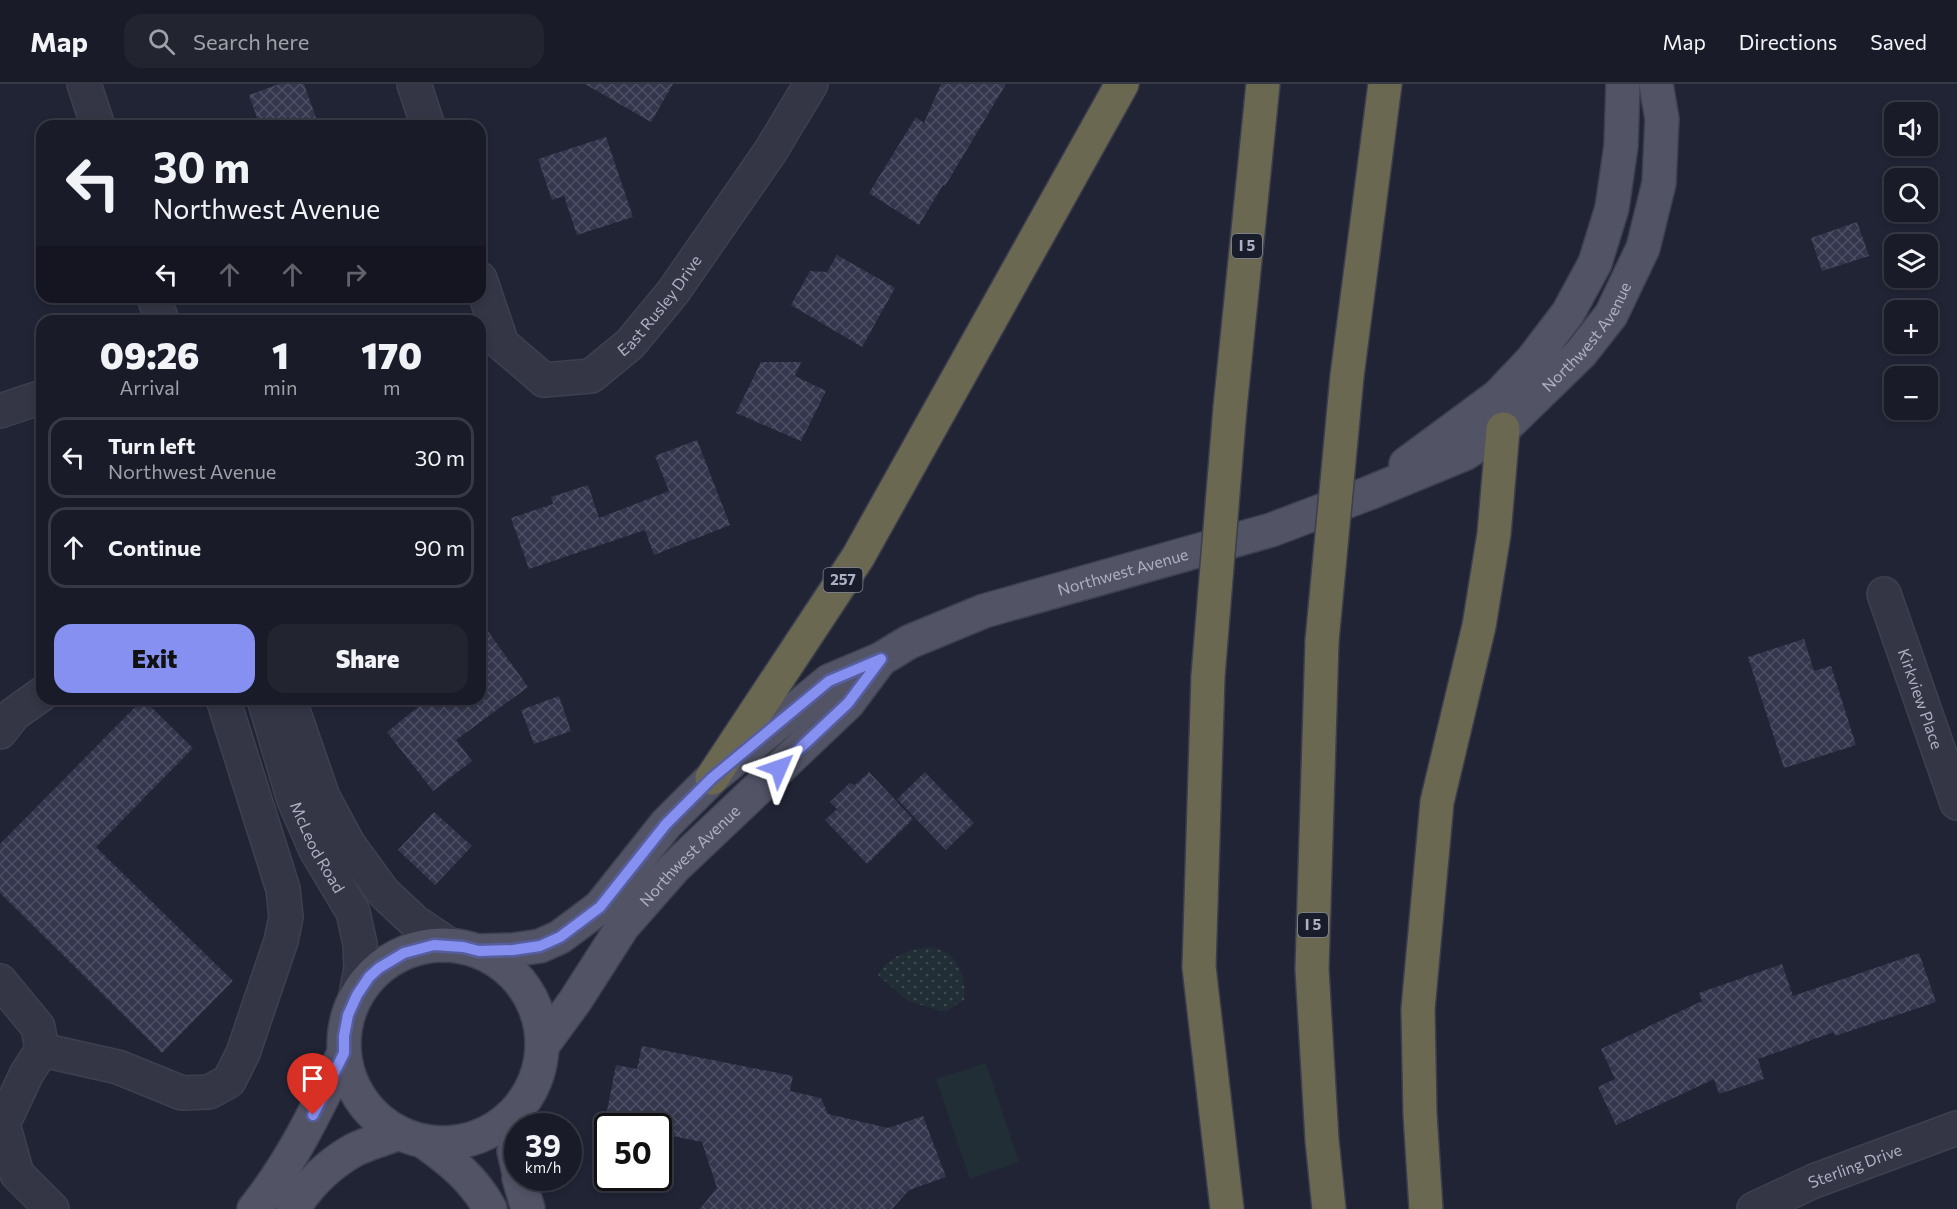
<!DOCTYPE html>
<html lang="en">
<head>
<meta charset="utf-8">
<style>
  body { margin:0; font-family:Commissioner,sans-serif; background:#222430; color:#f1f3f6; height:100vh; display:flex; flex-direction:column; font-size:22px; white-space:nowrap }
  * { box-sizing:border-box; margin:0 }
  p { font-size:20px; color:#9fa1a8 }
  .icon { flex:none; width:33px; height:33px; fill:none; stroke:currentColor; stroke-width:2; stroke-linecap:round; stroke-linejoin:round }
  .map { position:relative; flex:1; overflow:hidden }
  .drawer { position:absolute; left:36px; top:231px; width:450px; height:390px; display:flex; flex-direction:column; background:#191b28; border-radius:18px; box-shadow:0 3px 9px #0003,0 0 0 2px #373945 }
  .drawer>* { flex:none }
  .top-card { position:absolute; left:36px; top:36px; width:450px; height:183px; border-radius:18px; box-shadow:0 3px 9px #0003,0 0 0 2px #373945; background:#191b28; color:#f1f3f6; overflow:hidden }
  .controls { position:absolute; left:1884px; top:18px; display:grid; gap:12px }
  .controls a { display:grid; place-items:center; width:54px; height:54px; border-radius:12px; background:#191b28; box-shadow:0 3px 9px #0003,0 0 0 2px #373945; font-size:30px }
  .speed { position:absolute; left:504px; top:1029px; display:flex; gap:12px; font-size:30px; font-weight:700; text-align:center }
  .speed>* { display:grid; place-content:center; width:78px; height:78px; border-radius:50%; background:#191b28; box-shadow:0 3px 9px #0003,0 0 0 2px #373945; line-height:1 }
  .speed small { font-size:15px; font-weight:400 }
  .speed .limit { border:3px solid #111; border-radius:9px; background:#fff; color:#111 }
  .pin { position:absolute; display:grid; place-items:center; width:51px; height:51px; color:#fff; margin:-62px -26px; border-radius:50% 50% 50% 0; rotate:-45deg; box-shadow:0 0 6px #0007 }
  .pin .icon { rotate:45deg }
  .me { position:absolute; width:66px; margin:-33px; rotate:47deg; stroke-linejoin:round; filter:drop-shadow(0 0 4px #0008) }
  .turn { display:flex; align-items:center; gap:21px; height:126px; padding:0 18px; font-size:27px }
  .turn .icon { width:78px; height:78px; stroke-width:2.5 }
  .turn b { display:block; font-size:42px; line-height:51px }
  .lanes { display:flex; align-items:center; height:57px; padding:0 18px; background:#0003; justify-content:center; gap:30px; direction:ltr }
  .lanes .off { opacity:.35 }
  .eta { display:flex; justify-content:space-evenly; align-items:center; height:102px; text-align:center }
  .eta b { font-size:36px; font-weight:800; line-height:42px }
  .button { display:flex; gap:12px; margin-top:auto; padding:12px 18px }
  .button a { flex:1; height:69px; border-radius:18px; background:#8590f1; color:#111; font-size:24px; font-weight:800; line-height:69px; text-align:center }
  .button a+a { background:#222430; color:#f1f3f6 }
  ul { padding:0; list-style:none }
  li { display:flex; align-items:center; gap:18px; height:81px; margin:0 12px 9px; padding:0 6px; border:3px solid #373945; border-radius:18px }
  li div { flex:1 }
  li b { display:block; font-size:22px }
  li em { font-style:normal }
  header { display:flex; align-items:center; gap:36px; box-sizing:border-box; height:84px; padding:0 30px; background:#191b28; border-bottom:2px solid #373945 }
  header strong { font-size:28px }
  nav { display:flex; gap:33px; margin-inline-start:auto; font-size:21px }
  .search { width:420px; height:54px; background:#222430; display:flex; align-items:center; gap:15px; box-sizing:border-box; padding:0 21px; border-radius:18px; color:#9fa1a8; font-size:22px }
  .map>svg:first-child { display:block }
  .green { fill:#222e36 }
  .park { fill:url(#park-dots) }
  .building { fill:url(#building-cross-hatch) }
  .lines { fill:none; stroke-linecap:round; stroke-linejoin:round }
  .minor-casing { stroke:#3d404f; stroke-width:36 }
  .major-casing { stroke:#3d404f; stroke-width:36 }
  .highway-casing { stroke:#3b3e4d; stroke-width:36 }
  .minor { stroke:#343646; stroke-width:33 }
  .major { stroke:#525466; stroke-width:33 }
  .highway { stroke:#6b6851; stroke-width:33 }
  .highway-bridge-casing { stroke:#3b3e4d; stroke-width:36; stroke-linecap:butt }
  .highway-bridge { stroke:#6b6851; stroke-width:33 }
  .route-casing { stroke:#565e9d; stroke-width:15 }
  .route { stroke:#8590f1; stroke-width:10 }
  .labels { text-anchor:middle; stroke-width:6; stroke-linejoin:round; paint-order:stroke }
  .shield { fill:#191c2a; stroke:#818495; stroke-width:1.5 }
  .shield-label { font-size:15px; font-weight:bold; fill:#aeb0c3 }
  .street-label { font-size:16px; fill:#aeb0c3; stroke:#191c2a }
</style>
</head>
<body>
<header>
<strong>Map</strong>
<div class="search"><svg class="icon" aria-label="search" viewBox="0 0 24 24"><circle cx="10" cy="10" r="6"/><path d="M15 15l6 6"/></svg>Search here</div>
<nav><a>Map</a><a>Directions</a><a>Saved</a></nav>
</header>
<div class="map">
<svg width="1957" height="1125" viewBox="0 0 1957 1125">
  <defs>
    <pattern id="park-dots" width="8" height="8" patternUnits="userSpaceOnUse" patternTransform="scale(1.5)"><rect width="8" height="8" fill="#222e36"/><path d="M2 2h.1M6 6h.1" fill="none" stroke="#404a51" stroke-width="1.8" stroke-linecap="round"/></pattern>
    <pattern id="building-cross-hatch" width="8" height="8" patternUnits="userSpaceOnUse" patternTransform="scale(1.5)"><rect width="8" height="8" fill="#33364c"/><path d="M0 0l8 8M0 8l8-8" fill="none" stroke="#4e5164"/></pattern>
  </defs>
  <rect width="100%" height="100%" fill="#212435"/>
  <polygon class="green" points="986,979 1019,1078 970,1095 936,995"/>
  <path class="park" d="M930,863C934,864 940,865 944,867C960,876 967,899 964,916L945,928L908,917L878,891C891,871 907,866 930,863Z"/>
  <g class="building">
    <polygon points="279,0 304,0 319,42 260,42 249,11"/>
    <polygon points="585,0 673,0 651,38"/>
    <polygon points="941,0 1006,0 945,102 943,101 919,141 869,109 916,33 924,39"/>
    <polygon points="606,53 633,133 577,151 564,112 552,116 538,75"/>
    <polygon points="1857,138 1869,172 1822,187 1811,154"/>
    <polygon points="837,171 895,204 862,263 791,221 810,187 827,188"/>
    <polygon points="761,278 801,278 795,292 826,307 801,357 736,329"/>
    <polygon points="697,356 730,441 654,471 645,446 529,485 511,434 553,420 551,413 588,401 599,434 669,407 655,372"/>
    <polygon points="480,536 528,603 456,656 472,677 433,707 387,648 428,615 480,615"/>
    <polygon points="1804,555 1814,587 1831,582 1856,661 1784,684 1748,573"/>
    <polygon points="559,612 571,647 534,660 521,626"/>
    <polygon points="143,615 193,664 96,763 233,897 162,969 0,809 0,760"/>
    <polygon points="869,688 913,735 867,780 825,736 837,725 830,718 850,699 855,701"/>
    <polygon points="925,688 974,739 946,766 897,715"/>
    <polygon points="434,728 472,762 435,801 398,766"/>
    <polygon points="1919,869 1936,918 1835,952 1834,948 1758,975 1764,995 1719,1010 1714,995 1616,1041 1598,1003 1615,995 1601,965 1702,917 1699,909 1782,880 1793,912"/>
    <polygon points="642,962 793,992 790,1007 821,1014 828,1030 888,1044 923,1032 946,1093 909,1106 892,1125 700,1125 717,1104 702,1058 658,1049 658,1042 606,1032 616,981 637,985"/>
  </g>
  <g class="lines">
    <g class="minor-casing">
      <g id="minor">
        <polyline points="84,0 98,42"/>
        <polyline points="414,0 428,42"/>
        <path id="s1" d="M480,195L502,260L544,296L591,292L630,260L673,208L770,68L811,0"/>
        <polyline points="154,213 162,237"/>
        <polyline points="0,327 42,313"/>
        <path id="s2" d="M1884,510L1957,719"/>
        <path id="s3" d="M264,615L294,716L316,766L353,828L360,860L361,884L356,911"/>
        <polyline points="289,615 323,713 349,761 384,809 415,838 449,861"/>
        <polyline points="0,648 14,630 42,610"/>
        <polyline points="0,897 38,943 42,966 27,989 3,1040 17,1090 52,1125"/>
        <polyline points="42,966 118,983 182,1009 209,1008 229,997 243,969 281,857 286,833 283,805 223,615"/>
        <path id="s4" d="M1754,1125L1814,1097L1957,1044"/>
      </g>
    </g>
    <g class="major-casing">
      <g id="major">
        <polyline points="1406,380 1498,312 1533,275 1568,229 1595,179 1612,124 1621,62 1623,0"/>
        <circle cx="443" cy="960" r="99"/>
        <path id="s5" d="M479,867L513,866L540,862L560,853L600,823L666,740L712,694L829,597L881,575L909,558L984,527L1271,446L1369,409L1466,369L1503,345L1581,269L1611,231L1643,164L1659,99L1662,35L1656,0"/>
        <path id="s6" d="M542,962L575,917L623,842L674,784L848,619L880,576"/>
        <polyline points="518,1051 514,1067 518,1085"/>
        <path d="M423,1057C450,1076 474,1095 490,1125"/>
        <polyline points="519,1094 528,1125"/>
        <path d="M254,1125C292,1078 318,1023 344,969"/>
        <path d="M293,1125C308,1101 329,1080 354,1066C368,1059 384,1055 399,1049"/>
      </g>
    </g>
    <g class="highway-casing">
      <g id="highway">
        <polyline points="1347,292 1385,0"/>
        <polyline points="1230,324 1263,0"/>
        <polyline points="1322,557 1312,885 1322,1056 1329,1125"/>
        <polyline points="1208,592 1199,883 1227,1125"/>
        <polyline points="712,694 858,473 1122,0"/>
        <polyline points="1426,1125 1420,1030 1418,925 1437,718 1479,542 1494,450 1503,345"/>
      </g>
    </g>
    <use href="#minor" class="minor"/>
    <use href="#major" class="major"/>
    <use href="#highway" class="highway"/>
    <g class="highway-bridge-casing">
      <g id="highway-bridge">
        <polyline points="1322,557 1347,292"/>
        <polyline points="1208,592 1230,324"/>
      </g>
    </g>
    <use href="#highway-bridge" class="highway-bridge"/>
  </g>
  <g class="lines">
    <g class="route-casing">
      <polyline id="route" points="313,1031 344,969 344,952 348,931 357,911 369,893 379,884 404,869 434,861 463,863 479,867 513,866 540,862 560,853 600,823 666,740 712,694 829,597 881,575 848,619 779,684"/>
    </g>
    <use href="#route" class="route"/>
  </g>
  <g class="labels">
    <g class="shield">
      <rect x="1232" y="150" width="30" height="24" rx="4.5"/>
      <rect x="823.5" y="484" width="39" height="24" rx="4.5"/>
      <rect x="1298" y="829" width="30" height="24" rx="4.5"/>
    </g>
    <g class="shield-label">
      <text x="1247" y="167">I 5</text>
      <text x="843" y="501">257</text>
      <text x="1313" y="846">I 5</text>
    </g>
    <g class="street-label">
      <text dy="6" stroke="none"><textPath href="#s1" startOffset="270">East Rusley Drive</textPath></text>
      <text dy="6" stroke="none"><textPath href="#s5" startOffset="1304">Northwest Avenue</textPath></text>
      <text dy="6" stroke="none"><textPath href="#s5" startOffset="771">Northwest Avenue</textPath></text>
      <text dy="6" stroke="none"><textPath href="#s2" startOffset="111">Kirkview Place</textPath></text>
      <text dy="6" stroke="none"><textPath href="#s3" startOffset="158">McLeod Road</textPath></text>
      <text dy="6" stroke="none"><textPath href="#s6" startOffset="242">Northwest Avenue</textPath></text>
      <text dy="6" stroke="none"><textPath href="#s4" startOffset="110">Sterling Drive</textPath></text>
    </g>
  </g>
</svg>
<div class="controls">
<a><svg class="icon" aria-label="sound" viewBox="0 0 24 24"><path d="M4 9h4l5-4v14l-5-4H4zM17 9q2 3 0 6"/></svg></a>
<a><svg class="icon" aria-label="search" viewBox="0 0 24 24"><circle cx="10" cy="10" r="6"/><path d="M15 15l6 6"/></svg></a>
<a><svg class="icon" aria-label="layers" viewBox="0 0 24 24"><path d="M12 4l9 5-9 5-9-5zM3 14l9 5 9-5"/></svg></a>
<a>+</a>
<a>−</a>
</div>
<div class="speed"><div>39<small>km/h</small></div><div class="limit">50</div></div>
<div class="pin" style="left:313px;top:1031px;background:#d93025"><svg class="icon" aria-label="arrive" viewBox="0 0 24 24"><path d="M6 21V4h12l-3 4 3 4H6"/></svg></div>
<svg class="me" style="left:779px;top:684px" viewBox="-20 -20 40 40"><path d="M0-17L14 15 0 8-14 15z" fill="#8590f1" stroke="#fff" stroke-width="4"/></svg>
<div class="top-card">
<div class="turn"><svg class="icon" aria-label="left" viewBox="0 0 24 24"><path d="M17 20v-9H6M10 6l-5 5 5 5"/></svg><div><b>30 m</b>Northwest Avenue</div></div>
<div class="lanes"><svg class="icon" aria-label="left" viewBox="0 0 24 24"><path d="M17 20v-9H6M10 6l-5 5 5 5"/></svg><svg class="icon off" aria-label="ahead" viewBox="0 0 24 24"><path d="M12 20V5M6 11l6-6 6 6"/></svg><svg class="icon off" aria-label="ahead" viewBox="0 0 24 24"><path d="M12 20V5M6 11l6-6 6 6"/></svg><svg class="icon off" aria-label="right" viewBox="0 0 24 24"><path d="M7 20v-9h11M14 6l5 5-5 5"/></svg></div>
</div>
<section class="drawer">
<div class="eta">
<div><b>09:26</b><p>Arrival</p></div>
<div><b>1</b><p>min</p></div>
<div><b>170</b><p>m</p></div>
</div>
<ul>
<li><svg class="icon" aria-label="left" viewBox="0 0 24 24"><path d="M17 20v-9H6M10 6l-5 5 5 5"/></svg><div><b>Turn left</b><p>Northwest Avenue</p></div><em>30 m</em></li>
<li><svg class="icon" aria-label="ahead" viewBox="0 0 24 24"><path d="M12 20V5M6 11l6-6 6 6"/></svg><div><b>Continue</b></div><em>90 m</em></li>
</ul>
<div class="button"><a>Exit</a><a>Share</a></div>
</section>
</div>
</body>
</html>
